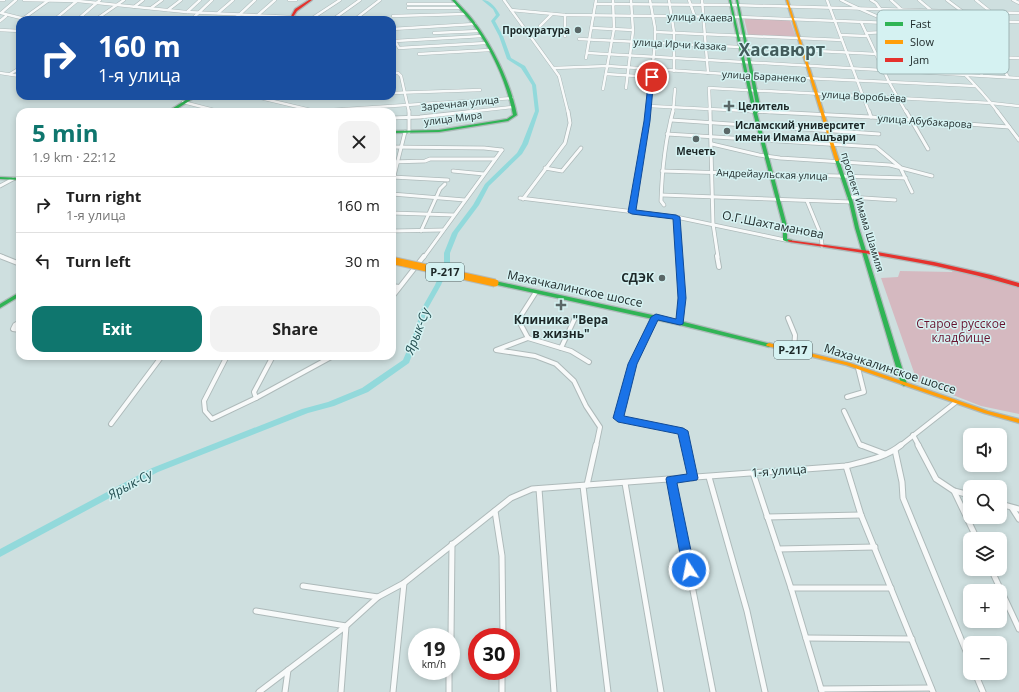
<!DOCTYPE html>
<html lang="en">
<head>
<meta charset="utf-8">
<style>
  body { margin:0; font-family:"Open Sans",sans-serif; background:#f2f2f2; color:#222; height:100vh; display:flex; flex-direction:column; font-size:15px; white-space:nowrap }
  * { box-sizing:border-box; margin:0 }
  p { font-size:13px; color:#767676 }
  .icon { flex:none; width:22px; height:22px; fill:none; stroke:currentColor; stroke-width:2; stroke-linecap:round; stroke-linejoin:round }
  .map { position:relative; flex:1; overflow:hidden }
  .panel { position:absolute; left:16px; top:108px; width:380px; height:252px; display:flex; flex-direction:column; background:#fff; border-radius:12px; box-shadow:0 2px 6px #0003 }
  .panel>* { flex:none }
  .hud { position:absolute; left:16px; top:16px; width:380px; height:84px; border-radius:12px; box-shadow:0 2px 6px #0003; background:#1a4fa0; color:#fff; overflow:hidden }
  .buttons { position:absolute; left:963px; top:428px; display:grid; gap:8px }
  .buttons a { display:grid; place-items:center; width:44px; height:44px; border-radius:8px; background:#fff; box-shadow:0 2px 6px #0003; font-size:20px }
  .speed { position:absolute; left:408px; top:628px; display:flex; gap:8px; font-size:20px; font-weight:700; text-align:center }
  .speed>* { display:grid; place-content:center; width:52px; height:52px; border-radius:50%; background:#fff; box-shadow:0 2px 6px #0003; line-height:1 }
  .speed small { font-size:10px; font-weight:400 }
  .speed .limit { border:6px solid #d22; background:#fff; color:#111 }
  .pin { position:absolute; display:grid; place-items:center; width:34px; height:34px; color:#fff; margin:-17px; border:2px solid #fff; border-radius:50%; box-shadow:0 1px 4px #0007 }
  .me { position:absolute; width:44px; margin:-22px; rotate:349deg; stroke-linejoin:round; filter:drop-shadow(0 0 3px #0008) }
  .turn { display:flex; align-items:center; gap:14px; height:84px; padding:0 16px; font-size:18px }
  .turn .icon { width:52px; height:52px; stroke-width:2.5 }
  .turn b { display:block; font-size:28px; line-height:34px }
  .round { display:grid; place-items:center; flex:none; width:42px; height:42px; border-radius:12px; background:#f2f2f2 }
  .summary { display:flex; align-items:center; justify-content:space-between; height:68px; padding:0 16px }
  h1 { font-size:24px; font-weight:700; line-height:30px; color:#0f766e }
  .cta { display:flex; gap:8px; margin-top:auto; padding:8px 16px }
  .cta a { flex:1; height:46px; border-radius:12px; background:#0f766e; color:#fff; font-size:16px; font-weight:700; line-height:46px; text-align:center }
  .cta a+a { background:#f2f2f2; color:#222 }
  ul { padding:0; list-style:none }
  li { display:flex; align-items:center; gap:12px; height:56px; padding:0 16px; border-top:1px solid #e0e0e0 }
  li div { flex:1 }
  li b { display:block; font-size:15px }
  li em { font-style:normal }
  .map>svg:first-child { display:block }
  .green { fill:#d5b9c0 }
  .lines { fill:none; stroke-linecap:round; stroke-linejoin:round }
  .river { fill:#92d9db; fill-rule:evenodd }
  .street-far3-casing { stroke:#aebaba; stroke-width:3.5 }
  .street-far2-casing { stroke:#aebaba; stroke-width:4.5 }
  .street-far1-casing { stroke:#aebaba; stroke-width:6 }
  .street-casing { stroke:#aebaba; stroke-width:7 }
  .fast-casing { stroke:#aebaba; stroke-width:2.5 }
  .slow-casing { stroke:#aebaba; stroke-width:2.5 }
  .jam-casing { stroke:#aebaba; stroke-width:2.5 }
  .street-far3 { stroke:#f8fafa; stroke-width:2.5 }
  .street-far2 { stroke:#f8fafa; stroke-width:3 }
  .street-far1 { stroke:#f8fafa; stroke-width:4 }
  .street { stroke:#f8fafa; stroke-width:5 }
  .fast { fill:#30b455; fill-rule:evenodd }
  .slow { fill:#ff9f0a; fill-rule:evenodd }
  .jam { fill:#e5322d; fill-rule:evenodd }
  .slow-bridge-casing { stroke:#b4bcbc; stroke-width:9; stroke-linecap:butt }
  .slow-bridge { stroke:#ff9f0a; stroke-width:7 }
  .route { fill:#1a73e8; stroke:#114b97 }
  .poi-dot { fill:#5a6767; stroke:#d5f2f2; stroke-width:1.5 }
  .labels { text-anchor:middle; stroke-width:3; stroke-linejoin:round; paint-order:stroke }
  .far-street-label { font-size:10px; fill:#1c2727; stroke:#d5f2f2 }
  .far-poi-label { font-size:10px; font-weight:bold; fill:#1c2727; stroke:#d5f2f2; text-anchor:start }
  .shield { fill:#d5f2f2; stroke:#546464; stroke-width:1 }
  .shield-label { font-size:11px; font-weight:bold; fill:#1c2727 }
  .street-label { font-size:12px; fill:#1c2727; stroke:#d5f2f2 }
  .poi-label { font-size:12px; font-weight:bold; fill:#1c2727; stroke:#d5f2f2; text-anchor:end }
  .park-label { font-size:12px; fill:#68132f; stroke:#d5f2f2 }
  .water-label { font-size:13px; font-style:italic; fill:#275254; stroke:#d5f2f2 }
  .far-town-label { font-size:17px; font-weight:bold; fill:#425b5b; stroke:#d5f2f2 }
  .key { fill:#d5f2f2; stroke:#9eb5b5; stroke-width:1 }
  .key-label { font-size:11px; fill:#1c2727 }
</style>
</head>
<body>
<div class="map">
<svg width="1019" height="692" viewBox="0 0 1019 692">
  <rect width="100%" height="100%" fill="#cedfdf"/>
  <g class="green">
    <polygon points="744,18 790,20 796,37 748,35"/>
    <polygon points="953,270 989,278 1019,288 1019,414 981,406 917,381 881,278 898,277 900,271 952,272"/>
  </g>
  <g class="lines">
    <path class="river" d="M482,0C491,0 496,8 500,15L495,21L503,36L511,58L525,66L536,85L539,111L528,144L522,154L489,186L479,205L458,233L450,253V264L441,285L428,308L418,339L409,363L368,392L334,406L308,413L158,472L0,557V549L152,468L302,409L328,402L362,388L403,360L412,339L422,308L435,285L444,264V253L452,233L473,205L485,184L517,153L522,144L535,111L532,85L521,68L507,59L499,36L491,21L496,15L493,9Z"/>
    <g class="street-far3-casing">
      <g id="street-far3">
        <polyline points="0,0 4,0"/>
        <polyline points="16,0 1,13 21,18 55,19"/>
        <polyline points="24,0 78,1 186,12 292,17 319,20"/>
        <polyline points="289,0 296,0"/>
        <polyline points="504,0 559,76 568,112"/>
        <polyline points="669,0 674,32 674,71"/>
        <polyline points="689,0 695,17"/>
        <polyline points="702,0 708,73"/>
        <polyline points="827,0 869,112"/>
        <path d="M841,0C866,13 894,22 919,36C942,48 982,91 998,112"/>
        <polyline points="871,0 876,3 881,10"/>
        <polyline points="891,0 902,10"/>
        <polyline points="919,0 932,11"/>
        <polyline points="947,0 963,12"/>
        <polyline points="976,0 991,12"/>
        <polyline points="1013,0 1019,3"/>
        <polyline points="408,4 457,4"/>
        <polyline points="596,4 731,5 1019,13"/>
        <polyline points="134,7 143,0"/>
        <polyline points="151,8 162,0"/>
        <polyline points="408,8 460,8"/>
        <polyline points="168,10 181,0"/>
        <polyline points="511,10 565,15 739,17 890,23"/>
        <polyline points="187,12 200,0"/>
        <polyline points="218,13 233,0"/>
        <polyline points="239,15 255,0"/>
        <polyline points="258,15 275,0"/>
        <polyline points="565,15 565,36"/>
        <polyline points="393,16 465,14"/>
        <polyline points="24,18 49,0"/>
        <polyline points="311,19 340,0"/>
        <polyline points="885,19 1019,22"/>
        <polyline points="54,20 78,0"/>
        <polyline points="77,20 100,0"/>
        <polyline points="95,20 124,0"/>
        <polyline points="191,20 212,0"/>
        <polyline points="232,20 239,15"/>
        <polyline points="332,20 360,0"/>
        <polyline points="354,20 380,0"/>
        <polyline points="0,21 6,16"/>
        <polyline points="861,22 889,82 906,112"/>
        <polyline points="540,26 552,14"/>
        <polyline points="592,28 633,30"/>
        <polyline points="392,29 475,24"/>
        <polyline points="0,30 20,31"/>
        <polyline points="655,32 842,40"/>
        <polyline points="434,33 479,31"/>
        <polyline points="866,33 907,31"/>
        <polyline points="840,35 867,36"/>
        <polyline points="482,36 395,41 399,48 486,43"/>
        <polyline points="579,39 877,54"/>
        <polyline points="588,53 1019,78"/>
        <polyline points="419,54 489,50"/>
        <polyline points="945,56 1019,58"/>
        <polyline points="586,58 596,0"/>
        <polyline points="974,63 982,75"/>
        <polyline points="1001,65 1008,77"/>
        <polyline points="554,68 608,66 741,75 975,86"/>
        <polyline points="392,72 398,73 401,76 409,112"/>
        <polyline points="0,73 20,76"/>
        <polyline points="10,74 20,68"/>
        <polyline points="606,74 652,77"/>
        <polyline points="626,88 633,31 631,0"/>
        <polyline points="603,89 614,29 613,0"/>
        <polyline points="392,93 480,90"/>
        <polyline points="252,96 315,111 512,98"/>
        <polyline points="183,102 222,112"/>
        <polyline points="649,106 770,112"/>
        <polyline points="467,112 513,107"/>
        <polyline points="648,112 655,43 655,28 650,0"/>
        <polyline points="673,112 675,89"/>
        <polyline points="710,112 709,88 991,103 1019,106"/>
      </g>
    </g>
    <g class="street-far2-casing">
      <g id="street-far2">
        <polyline points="218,111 222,112"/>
        <polyline points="409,111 409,132"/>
        <polyline points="710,111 713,224 718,257"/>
        <polyline points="750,111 871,117 1009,127"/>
        <polyline points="869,111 871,117"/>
        <polyline points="906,111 928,149"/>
        <polyline points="997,111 1019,140"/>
        <polyline points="392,118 420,117 476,111"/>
        <polyline points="671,120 879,134"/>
        <polyline points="667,134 876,147 900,167 912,192"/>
        <polyline points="712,144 759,155 780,158 890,165 932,176"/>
        <polyline points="392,147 484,148 502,150"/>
        <polyline points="392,162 425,161 430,159 495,159"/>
        <polyline points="545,168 562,171 581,148"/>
        <polyline points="453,171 484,174"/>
        <polyline points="662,171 906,178"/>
        <polyline points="392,177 448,180"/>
        <polyline points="392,184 405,132"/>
        <polyline points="0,186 13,179"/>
        <polyline points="392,194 465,200"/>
        <polyline points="662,195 851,202"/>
        <polyline points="849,197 895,200"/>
        <polyline points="520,198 676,217 785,240"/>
        <polyline points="523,199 565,143 570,123 568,111"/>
        <polyline points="807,201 821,235 822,246"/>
        <path d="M664,205L661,201C662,170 665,141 673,111"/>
        <polyline points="632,212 648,111"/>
        <polyline points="392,213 454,215"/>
        <polyline points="676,217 679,257"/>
        <polyline points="392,231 443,230"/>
        <polyline points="421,231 440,189 445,184"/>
        <polyline points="0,256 3,257"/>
        <polyline points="424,257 502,150"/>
      </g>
    </g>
    <g class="street-far1-casing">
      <g id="street-far1">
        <polyline points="0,256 20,264"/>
        <polyline points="679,256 682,298 680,323"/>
        <polyline points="717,256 719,267"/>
        <polyline points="392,286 399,287"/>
        <polyline points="536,292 520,317 520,323 528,338 496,350 535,356 556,364 574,381 586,406 600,427 596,446"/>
        <polyline points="392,297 424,256"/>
        <polyline points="655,317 632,365 619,419 683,431 686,446"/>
        <polyline points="788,318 795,335 794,350"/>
        <polyline points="20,322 15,325 13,329 20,330"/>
        <polyline points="528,338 571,351 589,362"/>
        <polyline points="561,348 575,318"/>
        <polyline points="227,356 204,401 205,411 212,419 256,398 333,356"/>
        <polyline points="847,397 864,392 858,368"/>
        <polyline points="256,398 254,392 273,356"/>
        <polyline points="844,411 860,445 864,446"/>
        <polyline points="111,424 162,356"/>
        <polyline points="913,435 919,446"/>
        <polyline points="900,446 956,402"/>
      </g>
    </g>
    <g class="street-casing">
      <g id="street">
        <polyline points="686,445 693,478"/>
        <polyline points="861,445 885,454"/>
        <polyline points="918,445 936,479 954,491 970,495"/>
        <polyline points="895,450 902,482 903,498 970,661"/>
        <polyline points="846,466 861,515 933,692"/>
        <polyline points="753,473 791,588 822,692"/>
        <polyline points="709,477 747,611 765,692"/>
        <polyline points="671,479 713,692"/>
        <polyline points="625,483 661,692"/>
        <polyline points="587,485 596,445"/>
        <polyline points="583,486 608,692"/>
        <polyline points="539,489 554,692"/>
        <polyline points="954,491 977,539"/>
        <polyline points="1000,504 1019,509"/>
        <polyline points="1012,508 1019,519"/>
        <polyline points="495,511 502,556 503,637"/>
        <polyline points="767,517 861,515"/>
        <polyline points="778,549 875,547"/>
        <polyline points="991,569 1019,629"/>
        <polyline points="303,586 378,597"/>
        <polyline points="791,588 891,588"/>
        <polyline points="256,611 346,626 341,692"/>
        <polyline points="451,637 452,544"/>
        <polyline points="806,638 912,639"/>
        <polyline points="449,671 449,692"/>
        <polyline points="502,671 502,692"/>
        <polyline points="975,673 983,692"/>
        <polyline points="821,689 931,688"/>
        <path d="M259,692L346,626L378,597L404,583L511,498L532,489L846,466C865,461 885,458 901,445"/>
        <polyline points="285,692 288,670"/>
        <polyline points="393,692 404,583"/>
      </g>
    </g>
    <g class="fast-casing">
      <g id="fast">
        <path d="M452,0H455C461,7 468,13 473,20C493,46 511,84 517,115L508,121L439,132L392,133V131L439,130L507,119L513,115C507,83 492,50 472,23C466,15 458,8 452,0Z"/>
        <polygon points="729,0 731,0 756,110 757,110 736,0 738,0 761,110 757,113 787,226 787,239 792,240 792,242 785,241 783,240 783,226 752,109"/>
        <polygon points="192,96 197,96 172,112 167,112"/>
        <polygon points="836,159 838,159 839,160 853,202 859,228 907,384 906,385 904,386 901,384 855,228 849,202 835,160"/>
        <polygon points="0,177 20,178 20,180 0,179"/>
        <polygon points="495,281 680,321 771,344 772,345 769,347 680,325 493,284 492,283 493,282"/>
        <polygon points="20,292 20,296 0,308 0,304"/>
      </g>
    </g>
    <g class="slow-casing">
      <g id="slow">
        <polygon points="786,0 788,0 839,160 838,161 836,161 835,160"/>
        <polygon points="769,343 850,363 988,411 1019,419 1019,423 984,413 846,365 767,346 766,345 767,344"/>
      </g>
    </g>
    <g class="jam-casing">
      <g id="jam">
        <polygon points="309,0 312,0 297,11 291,20 289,20 295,9"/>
        <path d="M788,240L877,252L934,262L991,275L1019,283V287C991,279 964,272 936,266C887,256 839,249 790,242L788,241Z"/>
      </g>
    </g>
    <use href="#street-far3" class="street-far3"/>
    <use href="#street-far2" class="street-far2"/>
    <use href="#street-far1" class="street-far1"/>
    <use href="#street" class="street"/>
    <use href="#fast" class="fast"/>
    <use href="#slow" class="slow"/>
    <use href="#jam" class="jam"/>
    <g class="slow-bridge-casing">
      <polyline id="slow-bridge" points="395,261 495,283"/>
    </g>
    <use href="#slow-bridge" class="slow-bridge"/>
  </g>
  <polygon class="route" points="649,75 654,77 650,121 636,210 676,215 680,217 686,298 683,324 680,325 658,320 637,364 624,416 683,428 688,431 698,478 697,480 677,483 695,570 693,574 689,575 685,574 683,570 666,479 667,477 687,474 678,434 618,422 613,418 628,364 651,317 656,314 676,319 678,298 673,219 632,214 628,212 644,121"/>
  <g class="poi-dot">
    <circle cx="578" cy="30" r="4"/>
    <path d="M727 100h4v4h4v4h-4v4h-4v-4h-4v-4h4z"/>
    <circle cx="727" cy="131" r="4"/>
    <circle cx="696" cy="139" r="4"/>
    <circle cx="662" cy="278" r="4"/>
    <path d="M559 299h4v4h4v4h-4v4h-4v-4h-4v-4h4z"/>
  </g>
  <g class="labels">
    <g class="far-street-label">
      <text transform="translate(700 17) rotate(1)" y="4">улица Акаева</text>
      <text transform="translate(680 44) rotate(3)" y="4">улица Ирчи Казака</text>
      <text transform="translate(764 76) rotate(3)" y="4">улица Бараненко</text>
      <text transform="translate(864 96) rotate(3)" y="4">улица Воробьёва</text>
      <text transform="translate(460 103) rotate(-6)" y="4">Заречная улица</text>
      <text transform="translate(453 118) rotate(-7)" y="4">улица Мира</text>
      <text transform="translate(925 121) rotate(4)" y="4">улица Абубакарова</text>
      <text transform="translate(772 174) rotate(2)" y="4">Андрейаульская улица</text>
      <text transform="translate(863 212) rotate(73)" y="4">проспект Имама Шамиля</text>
    </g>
    <g class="far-poi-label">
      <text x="570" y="34" text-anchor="end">Прокуратура</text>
      <text x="738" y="110">Целитель</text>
      <text x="735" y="129">Исламский университет<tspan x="735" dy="12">имени Имама Ашъари</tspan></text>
      <text x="696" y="155" text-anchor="middle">Мечеть</text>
    </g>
    <g class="shield">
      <rect x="426" y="263" width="38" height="18" rx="3"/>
      <rect x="774" y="341" width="38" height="18" rx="3"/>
    </g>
    <g class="shield-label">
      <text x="445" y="276">Р-217</text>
      <text x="793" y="354">Р-217</text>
    </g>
    <g class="street-label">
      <text transform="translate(773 225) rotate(11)" y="4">О.Г.Шахтаманова</text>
      <text transform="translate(575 289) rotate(12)" y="4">Махачкалинское шоссе</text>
      <text transform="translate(890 369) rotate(18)" y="4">Махачкалинское шоссе</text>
      <text transform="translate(779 471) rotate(-4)" y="4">1-я улица</text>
    </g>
    <g class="poi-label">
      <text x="654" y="282">СДЭК</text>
      <text x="561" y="324" text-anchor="middle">Клиника "Вера<tspan x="561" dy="14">в жизнь"</tspan></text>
    </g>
    <g class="park-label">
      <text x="961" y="328">Старое русское<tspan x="961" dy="14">кладбище</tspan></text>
    </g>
    <g class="water-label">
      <text transform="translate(417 331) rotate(-69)" y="5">Ярык-Су</text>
      <text transform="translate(130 484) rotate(-28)" y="5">Ярык-Су</text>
    </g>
    <g class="far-town-label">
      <text x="782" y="56">Хасавюрт</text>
    </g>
  </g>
  <rect x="877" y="10" width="132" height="64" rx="6" class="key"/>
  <rect x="885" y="22" width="18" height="4" fill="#30b455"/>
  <rect x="885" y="40" width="18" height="4" fill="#ff9f0a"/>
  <rect x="885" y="58" width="18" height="4" fill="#e5322d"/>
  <g class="key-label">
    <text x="910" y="28">Fast</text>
    <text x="910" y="46">Slow</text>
    <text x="910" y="64">Jam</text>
  </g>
</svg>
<div class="buttons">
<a><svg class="icon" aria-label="sound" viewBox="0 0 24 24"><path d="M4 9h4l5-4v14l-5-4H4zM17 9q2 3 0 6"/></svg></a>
<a><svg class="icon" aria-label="search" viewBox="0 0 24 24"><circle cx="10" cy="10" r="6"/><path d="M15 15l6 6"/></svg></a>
<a><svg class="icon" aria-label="layers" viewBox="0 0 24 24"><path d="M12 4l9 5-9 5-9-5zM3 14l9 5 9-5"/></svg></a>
<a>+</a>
<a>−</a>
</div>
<div class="speed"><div>19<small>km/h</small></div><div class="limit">30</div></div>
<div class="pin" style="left:652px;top:77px;background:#d93025"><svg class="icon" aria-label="arrive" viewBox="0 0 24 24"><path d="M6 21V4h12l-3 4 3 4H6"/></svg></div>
<svg class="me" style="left:689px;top:570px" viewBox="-20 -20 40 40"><circle r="17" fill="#1a73e8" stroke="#fff" stroke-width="3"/><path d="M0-11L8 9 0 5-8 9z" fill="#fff"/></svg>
<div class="hud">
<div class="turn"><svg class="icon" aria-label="right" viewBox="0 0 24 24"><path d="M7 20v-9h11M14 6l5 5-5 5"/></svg><div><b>160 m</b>1-я улица</div></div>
</div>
<section class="panel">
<div class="summary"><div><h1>5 min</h1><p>1.9 km · 22:12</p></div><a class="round"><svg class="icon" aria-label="close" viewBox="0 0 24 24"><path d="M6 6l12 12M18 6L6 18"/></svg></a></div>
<ul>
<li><svg class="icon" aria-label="right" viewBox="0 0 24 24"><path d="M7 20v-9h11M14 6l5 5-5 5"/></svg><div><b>Turn right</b><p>1-я улица</p></div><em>160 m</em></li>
<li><svg class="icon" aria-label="left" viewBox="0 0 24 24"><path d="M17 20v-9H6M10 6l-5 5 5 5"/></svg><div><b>Turn left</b></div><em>30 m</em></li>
</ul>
<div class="cta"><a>Exit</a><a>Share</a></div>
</section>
</div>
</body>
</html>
